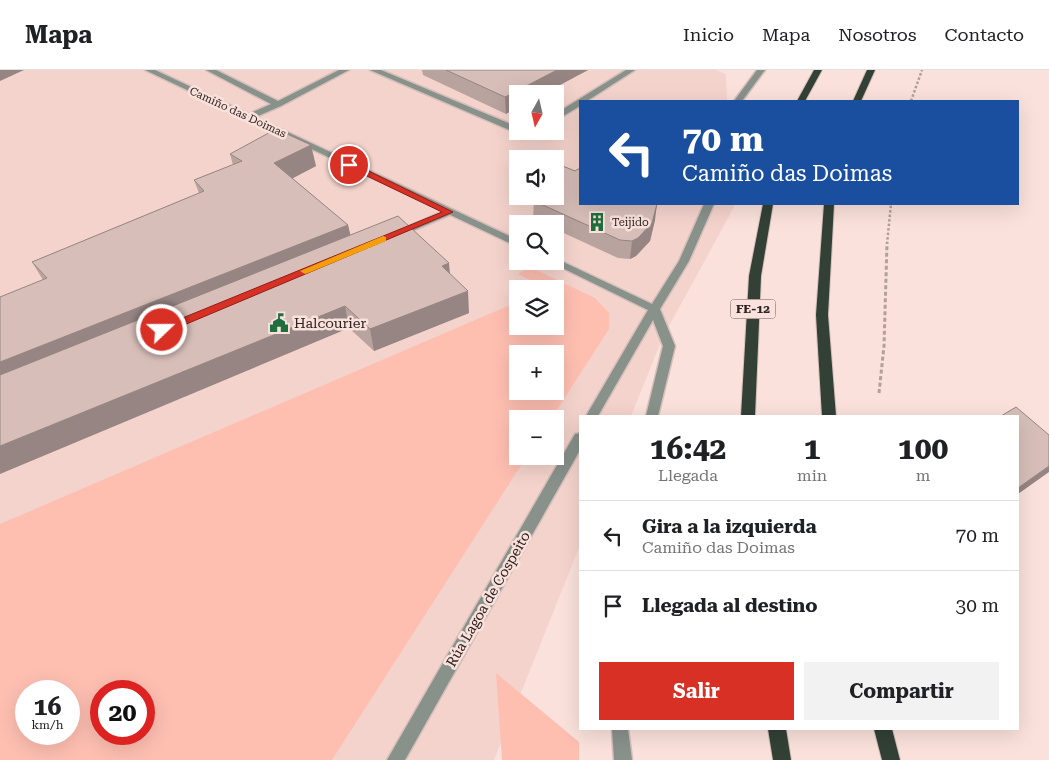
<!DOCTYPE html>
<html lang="es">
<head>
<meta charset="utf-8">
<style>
  body { margin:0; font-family:"Roboto Serif",serif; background:#f2f2f2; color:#202124; height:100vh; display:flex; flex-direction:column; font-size:19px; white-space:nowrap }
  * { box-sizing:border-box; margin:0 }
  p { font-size:16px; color:#757577 }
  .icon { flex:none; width:28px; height:28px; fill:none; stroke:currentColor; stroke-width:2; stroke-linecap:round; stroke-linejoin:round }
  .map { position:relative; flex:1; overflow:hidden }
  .details { position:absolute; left:579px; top:345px; width:440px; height:315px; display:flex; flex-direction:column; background:#fff; border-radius:0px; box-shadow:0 5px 20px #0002 }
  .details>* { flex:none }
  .hud { position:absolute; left:579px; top:30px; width:440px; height:105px; border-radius:0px; box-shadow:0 5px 20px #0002; background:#1a4fa0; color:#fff; overflow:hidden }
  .needle { width:32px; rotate:188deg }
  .controls { position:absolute; left:509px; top:15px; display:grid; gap:10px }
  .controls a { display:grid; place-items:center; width:55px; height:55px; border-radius:0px; background:#fff; box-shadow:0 5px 20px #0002; font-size:25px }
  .speed { position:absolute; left:15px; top:610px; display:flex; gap:10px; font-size:25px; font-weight:700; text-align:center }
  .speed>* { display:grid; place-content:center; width:65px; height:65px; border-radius:50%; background:#fff; box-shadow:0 5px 20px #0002; line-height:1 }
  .speed small { font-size:12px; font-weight:400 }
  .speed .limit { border:8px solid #d22; background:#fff; color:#111 }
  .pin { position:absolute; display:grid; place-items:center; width:42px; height:42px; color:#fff; margin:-21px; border:2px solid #fff; border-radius:50%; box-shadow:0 1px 5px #0007 }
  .me { position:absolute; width:55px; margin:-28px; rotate:68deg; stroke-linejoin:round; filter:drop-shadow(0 0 4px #0008) }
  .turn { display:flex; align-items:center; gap:18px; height:105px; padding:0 20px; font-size:22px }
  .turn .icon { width:65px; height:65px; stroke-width:2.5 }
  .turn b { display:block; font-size:35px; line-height:42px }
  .eta { display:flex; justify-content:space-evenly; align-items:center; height:85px; text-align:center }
  .eta b { font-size:30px; font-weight:700; line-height:35px }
  .button { display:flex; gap:10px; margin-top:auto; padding:10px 20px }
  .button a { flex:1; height:58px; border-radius:0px; background:#d93025; color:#fff; font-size:20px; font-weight:700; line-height:58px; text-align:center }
  .button a+a { background:#f2f2f2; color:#202124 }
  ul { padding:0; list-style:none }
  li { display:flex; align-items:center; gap:15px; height:70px; padding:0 20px; border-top:1px solid #e0e0e0 }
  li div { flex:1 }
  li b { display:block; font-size:19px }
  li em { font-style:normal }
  header { display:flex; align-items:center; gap:30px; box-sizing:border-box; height:70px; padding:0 25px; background:#fff; border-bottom:1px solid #e0e0e0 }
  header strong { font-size:24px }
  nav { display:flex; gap:28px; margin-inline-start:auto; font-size:18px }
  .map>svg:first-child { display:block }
  .built { fill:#f4d3cc; fill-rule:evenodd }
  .green { fill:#febfb1; fill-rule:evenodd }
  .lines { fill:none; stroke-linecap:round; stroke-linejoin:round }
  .service-casing { stroke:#d5bfba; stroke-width:3 }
  .minor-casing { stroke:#d5bfba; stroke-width:3 }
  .trunk-casing { stroke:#d5bfba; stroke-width:2 }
  .path-far1 { stroke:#b39f9b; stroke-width:2.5; stroke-dasharray:2.5 2; stroke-linecap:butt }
  .path { stroke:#b39f9b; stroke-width:3; stroke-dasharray:4 2.5; stroke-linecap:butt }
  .service { fill:#89918b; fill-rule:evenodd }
  .minor { fill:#89918b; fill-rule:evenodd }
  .trunk { fill:#324036; fill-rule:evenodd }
  .wall { fill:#b9a39f }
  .shaded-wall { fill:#968582 }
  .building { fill:#d7beb9; stroke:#968582 }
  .route { fill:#d93025; stroke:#8d1f18 }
  .slow { fill:#f59e0b }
  .labels { text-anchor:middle; stroke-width:5; stroke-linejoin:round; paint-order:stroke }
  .far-street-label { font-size:11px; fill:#2d2322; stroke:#fae1db }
  .far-poi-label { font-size:11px; fill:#2d2322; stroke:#fae1db; text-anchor:start }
  .shield { fill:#fae1db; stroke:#6a5c5a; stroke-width:1 }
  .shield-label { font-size:12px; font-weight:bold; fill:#2d2322 }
  .poi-label { font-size:14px; fill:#2d2322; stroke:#fae1db; text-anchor:start }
  .street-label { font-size:14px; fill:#2d2322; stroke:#fae1db }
</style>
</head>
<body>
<header>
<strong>Mapa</strong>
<nav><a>Inicio</a><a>Mapa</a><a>Nosotros</a><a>Contacto</a></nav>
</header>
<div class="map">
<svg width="1049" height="690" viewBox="0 0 1049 690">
  <rect width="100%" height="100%" fill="#fae1db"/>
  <path class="built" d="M0,0H715L726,4L727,31H580V134H734V137L662,269L631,346H580V475L494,690H0ZM518,24H555V61H518ZM518,89H555V126H518ZM518,154H555V191H518ZM518,219H555V256H518ZM518,284H555V321H518ZM518,349H555V386H518ZM26,621H69V664H26ZM101,621H144V664H101Z"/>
  <g class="green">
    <path d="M530,197L595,228L609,243V259L551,349H518V386H527L332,690H0V454L517,232L518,256H555V219H548L518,204ZM518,284H555V321H518ZM26,621H69V664H26ZM101,621H144V664H101Z"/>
    <polygon points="496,603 579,672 579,690 502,690"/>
  </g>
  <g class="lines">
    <g class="service-casing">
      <g id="service">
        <polygon points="206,0 216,0 278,31 339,0 349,0 281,36 249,50 246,49 246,45 271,34"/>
        <polygon points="370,0 381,0 518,57 518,61 538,61 532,67 526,67"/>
        <polygon points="626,0 635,0 587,31 580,31 580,36 555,51 555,44"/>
        <polygon points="449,139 454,142 452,144 400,166 392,166 391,164"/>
      </g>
    </g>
    <g class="minor-casing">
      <g id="minor">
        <polygon points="145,0 155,0 518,170 518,177"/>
        <polygon points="757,0 765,0 742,31 734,31"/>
        <polygon points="704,134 714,134 689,191 660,239 675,276 658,346 646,346 663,276 653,250 598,346 586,346 648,240 548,191 555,191 555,188 557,189 652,234 679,191"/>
        <polygon points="580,363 580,380 405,690 387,690 575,364"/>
        <polygon points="612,659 628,659 632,690 614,690"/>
      </g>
    </g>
    <g class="trunk-casing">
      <g id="trunk">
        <polygon points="814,0 822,0 805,31 797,31"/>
        <polygon points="867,0 875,0 861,31 853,31"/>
        <polygon points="763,134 773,134 761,206 755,346 741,346 749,206"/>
        <polygon points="824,134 834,134 828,245 836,346 822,346 816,245"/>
        <polygon points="768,659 786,659 791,690 773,690"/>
        <polygon points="874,659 892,659 900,690 882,690"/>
      </g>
    </g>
    <g class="path-far1">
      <polyline points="911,31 922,0"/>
      <polyline points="887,174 891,134"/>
    </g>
    <polyline class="path" points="879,323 884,276 887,173"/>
    <use href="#service" class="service"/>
    <use href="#minor" class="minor"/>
    <use href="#trunk" class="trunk"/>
  </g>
  <g class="wall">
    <polygon points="422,0 588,0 543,24 518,24 506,44 423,5"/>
    <polygon points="230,84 316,96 292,108 348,155 350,165 450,204 469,243 374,281 349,258 43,210 32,192 199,123 194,110 233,95"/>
    <polygon points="528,126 555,126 655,150 650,171 636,186 630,189 618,188 555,159 555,154 543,154 533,149 534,131 535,130 528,127"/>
  </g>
  <g class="shaded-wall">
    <polygon points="0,0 24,0 0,11"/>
    <polygon points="557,0 588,0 543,24 518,24 518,37 506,44 505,27"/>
    <polygon points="311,75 316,96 280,115 274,93"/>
    <polygon points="657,134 655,150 650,171 636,186 630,189 632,171"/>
    <polygon points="348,155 353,176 0,320 0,292"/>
    <polygon points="449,193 451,215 442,196"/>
    <polygon points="468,221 469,243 374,281 370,259"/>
    <polygon points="345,236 349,258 0,404 0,376"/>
    <polygon points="1049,396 1049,402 1018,424 1018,418"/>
  </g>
  <g class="building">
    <polygon points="446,0 557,0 505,27"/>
    <polygon points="276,59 311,75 274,93 348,155 0,292 0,227 47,208 32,192 204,121 194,110 242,91 230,84"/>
    <polygon points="555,93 575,101 580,98 580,134 657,134 652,153 638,168 632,171 620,170 534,131 541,126 555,126"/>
    <polygon points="398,146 449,193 442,196 468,221 370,259 345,236 0,376 0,305"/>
    <polygon points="1016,337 1049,365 1049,396 1018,418 1018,346 1001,346"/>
  </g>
  <polygon class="route" points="346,93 352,93 453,142 165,263 158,263 156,260 158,258 442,142 346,96"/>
  <polygon class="slow" points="383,166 386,167 386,171 308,203 305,204 300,201"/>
  <defs>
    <g id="building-bare" transform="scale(1.5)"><path d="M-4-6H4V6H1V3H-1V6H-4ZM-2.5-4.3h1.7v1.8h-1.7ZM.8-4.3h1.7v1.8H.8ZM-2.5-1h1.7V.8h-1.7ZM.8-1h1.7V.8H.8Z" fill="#206e3e" stroke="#fae1db" stroke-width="2.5" paint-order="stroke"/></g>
    <g id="civic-bare" transform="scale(1.5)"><path d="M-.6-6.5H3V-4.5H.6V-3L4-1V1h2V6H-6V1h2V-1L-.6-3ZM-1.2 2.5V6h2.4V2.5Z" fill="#206e3e" stroke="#fae1db" stroke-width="2.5" paint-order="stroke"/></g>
  </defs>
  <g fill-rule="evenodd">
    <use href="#building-bare" x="597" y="152"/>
    <use href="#civic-bare" x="279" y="253"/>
  </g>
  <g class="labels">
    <g class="far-street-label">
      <text transform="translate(238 42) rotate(25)" y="4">Camiño das Doimas</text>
    </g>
    <g class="far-poi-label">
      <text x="612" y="156">Teijido</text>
    </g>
    <rect class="shield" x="730.5" y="229.5" width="45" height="19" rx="4"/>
    <g class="shield-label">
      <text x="753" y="243">FE-12</text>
    </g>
    <g class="poi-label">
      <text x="294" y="258">Halcourier</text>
    </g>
    <g class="street-label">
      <text transform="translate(488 529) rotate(-60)" y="5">Rúa Lagoa de Cospeito</text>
    </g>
  </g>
</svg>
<div class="controls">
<a><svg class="needle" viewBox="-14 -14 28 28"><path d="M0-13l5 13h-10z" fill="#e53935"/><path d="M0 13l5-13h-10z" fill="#757577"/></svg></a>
<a><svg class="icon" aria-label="sound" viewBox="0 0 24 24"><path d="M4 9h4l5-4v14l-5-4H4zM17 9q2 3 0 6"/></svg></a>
<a><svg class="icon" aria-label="search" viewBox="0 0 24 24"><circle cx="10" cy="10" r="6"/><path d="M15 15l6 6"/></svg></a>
<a><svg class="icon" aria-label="layers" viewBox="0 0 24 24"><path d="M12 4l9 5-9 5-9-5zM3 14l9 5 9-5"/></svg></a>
<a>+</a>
<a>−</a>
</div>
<div class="speed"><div>16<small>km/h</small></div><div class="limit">20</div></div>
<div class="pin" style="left:349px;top:95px;background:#d93025"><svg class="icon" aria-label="arrive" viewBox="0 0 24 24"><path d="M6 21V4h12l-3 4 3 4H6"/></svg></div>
<svg class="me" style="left:162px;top:260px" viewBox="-20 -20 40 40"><circle r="17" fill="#d93025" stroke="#fff" stroke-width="3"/><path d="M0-11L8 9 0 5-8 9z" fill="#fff"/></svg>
<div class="hud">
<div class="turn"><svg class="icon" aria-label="left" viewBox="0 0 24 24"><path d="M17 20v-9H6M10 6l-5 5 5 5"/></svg><div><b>70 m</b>Camiño das Doimas</div></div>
</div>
<section class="details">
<div class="eta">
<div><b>16:42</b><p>Llegada</p></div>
<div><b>1</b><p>min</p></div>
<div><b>100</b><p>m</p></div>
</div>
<ul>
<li><svg class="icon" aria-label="left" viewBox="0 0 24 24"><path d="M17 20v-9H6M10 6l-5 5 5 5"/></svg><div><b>Gira a la izquierda</b><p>Camiño das Doimas</p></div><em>70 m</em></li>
<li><svg class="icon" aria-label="arrive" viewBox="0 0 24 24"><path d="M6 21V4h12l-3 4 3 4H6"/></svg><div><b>Llegada al destino</b></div><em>30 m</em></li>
</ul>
<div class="button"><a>Salir</a><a>Compartir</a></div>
</section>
</div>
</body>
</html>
